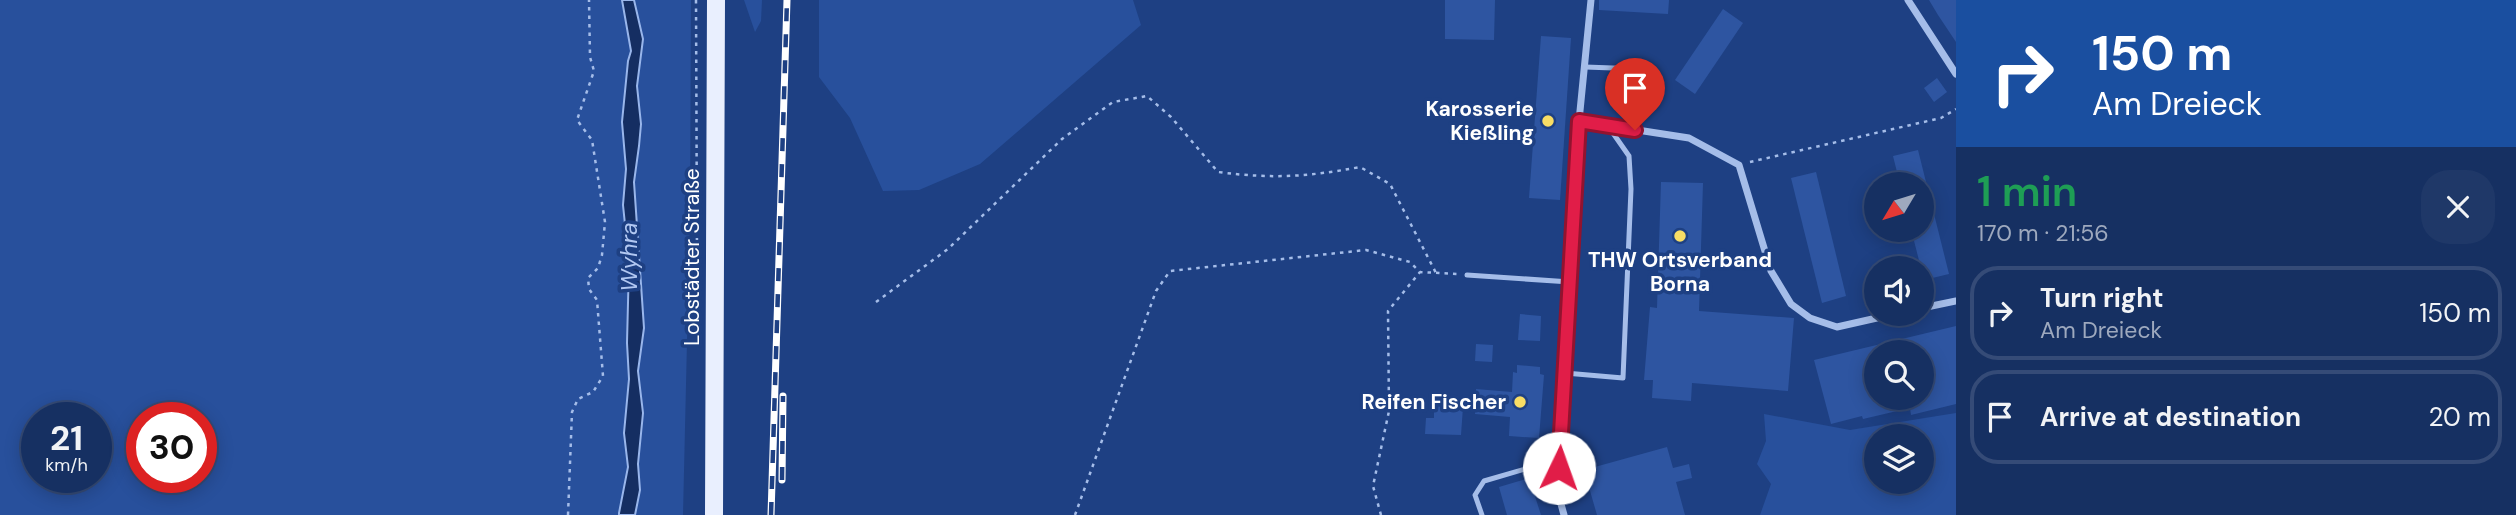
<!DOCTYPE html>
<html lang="en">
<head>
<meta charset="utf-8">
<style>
  body { margin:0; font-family:"DM Sans",sans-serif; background:#1f3868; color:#f1f3f6; height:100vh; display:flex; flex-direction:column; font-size:26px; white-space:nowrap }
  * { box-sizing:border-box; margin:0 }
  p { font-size:23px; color:#9ea9be }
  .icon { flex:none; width:38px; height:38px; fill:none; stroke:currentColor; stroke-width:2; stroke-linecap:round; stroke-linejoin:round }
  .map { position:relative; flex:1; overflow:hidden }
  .sheet { display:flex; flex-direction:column; background:#163062; width:560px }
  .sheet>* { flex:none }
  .hud { background:#1a4fa0; color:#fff; overflow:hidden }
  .needle { width:46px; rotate:232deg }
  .fabs { position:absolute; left:1864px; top:172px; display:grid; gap:14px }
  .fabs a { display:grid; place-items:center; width:70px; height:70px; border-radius:50%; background:#163062; box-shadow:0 4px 18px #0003,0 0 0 2px #354b77; font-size:35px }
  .speed { position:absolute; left:21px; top:402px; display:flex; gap:14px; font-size:35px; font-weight:700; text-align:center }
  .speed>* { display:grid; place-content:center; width:91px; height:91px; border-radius:50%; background:#163062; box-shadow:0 4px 18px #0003,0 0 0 2px #354b77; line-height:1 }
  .speed small { font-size:18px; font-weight:400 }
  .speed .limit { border:10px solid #d22; background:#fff; color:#111 }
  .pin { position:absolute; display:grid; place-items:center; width:60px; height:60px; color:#fff; margin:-72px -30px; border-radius:50% 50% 50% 0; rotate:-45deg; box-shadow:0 0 7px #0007 }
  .pin .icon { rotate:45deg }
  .me { position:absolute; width:77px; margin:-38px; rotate:3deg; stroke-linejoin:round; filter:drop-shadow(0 0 5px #0008) }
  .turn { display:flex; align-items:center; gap:24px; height:147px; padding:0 21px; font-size:32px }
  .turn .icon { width:91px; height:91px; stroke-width:2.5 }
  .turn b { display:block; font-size:49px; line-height:60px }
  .round { display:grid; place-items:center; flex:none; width:74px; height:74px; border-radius:28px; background:#1f3868 }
  .headline { display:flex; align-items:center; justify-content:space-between; height:119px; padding:0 21px }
  h1 { font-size:42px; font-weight:600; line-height:52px; color:#1e9e55 }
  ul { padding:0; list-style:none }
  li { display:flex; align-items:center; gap:21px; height:94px; margin:0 14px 10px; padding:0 7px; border:4px solid #354b77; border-radius:28px }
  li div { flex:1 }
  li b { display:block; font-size:26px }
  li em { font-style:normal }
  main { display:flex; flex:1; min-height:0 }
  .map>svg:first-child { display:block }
  .green { fill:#28509c; fill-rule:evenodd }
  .water { fill:#152e62; stroke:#99b6eb; stroke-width:2 }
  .building { fill:#2e55a1; fill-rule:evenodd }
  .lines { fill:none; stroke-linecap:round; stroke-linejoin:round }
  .path { stroke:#a5bde9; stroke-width:2.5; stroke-dasharray:3.5 5; stroke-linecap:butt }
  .service { stroke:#a5bde9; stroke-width:5 }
  .minor { stroke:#a5bde9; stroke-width:7 }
  .primary { stroke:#e9effe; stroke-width:18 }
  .rail-casing { stroke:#fff; stroke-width:7 }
  .rail { stroke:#1e4083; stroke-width:4.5; stroke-dasharray:13; stroke-linecap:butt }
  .route-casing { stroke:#92132f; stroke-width:18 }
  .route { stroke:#e11d48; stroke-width:12 }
  .poi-dot { fill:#f8dd65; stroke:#1e4083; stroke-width:2.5 }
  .labels { text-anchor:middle; stroke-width:7; stroke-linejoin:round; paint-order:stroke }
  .poi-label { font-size:21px; font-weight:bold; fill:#fff; stroke:#1e4083; text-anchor:end }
  .street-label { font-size:21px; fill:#fff; stroke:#1e4083 }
  .water-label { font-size:23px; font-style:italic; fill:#b1c7f1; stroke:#1e4083 }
</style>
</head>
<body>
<main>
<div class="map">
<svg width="1956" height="515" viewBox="0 0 1956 515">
  <rect width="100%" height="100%" fill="#1e4083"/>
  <g class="green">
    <path d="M0,0H691L690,211L683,515H0ZM37,418H96V478H37ZM142,418H201V478H142Z"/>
    <polygon points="744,0 762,0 761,21 755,32"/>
    <polygon points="819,0 1133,0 1141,25 980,164 919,190 883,191 850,118 819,77"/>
    <path d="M1956,413V515H1760L1771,484L1757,464L1766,441L1764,414L1850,430ZM1876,436H1922V481H1876Z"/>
  </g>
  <polygon class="water" points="622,0 634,0 643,39 637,86 641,124 639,146 634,182 644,328 638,371 643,413 638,464 640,490 635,515 619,515 619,513 628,467 624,433 629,379 627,343 629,263 623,205 626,169 622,122 628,61 631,51"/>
  <g class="building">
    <polygon points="1445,0 1495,0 1494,40 1445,39"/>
    <polygon points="1599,0 1669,0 1668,14 1599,10"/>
    <polygon points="1929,0 1956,0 1956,42 1938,15"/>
    <polygon points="1723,9 1743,23 1695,94 1675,80"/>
    <polygon points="1541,36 1571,38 1560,200 1529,198"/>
    <polygon points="1937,78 1947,92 1934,102 1924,88"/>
    <polygon points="1918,150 1949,274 1924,280 1911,229 1922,229 1922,184 1925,184 1900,184 1893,156"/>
    <polygon points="1816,172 1846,296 1822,303 1791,178"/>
    <polygon points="1661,182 1703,183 1699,311 1794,318 1788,391 1692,383 1691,401 1652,398 1653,380 1644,380 1650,307 1657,308"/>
    <polygon points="1520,314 1541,316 1540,341 1518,340"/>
    <path d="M1956,326V404L1911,415L1910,408L1863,419L1862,416L1831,424L1814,360ZM1876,352H1922V397H1876Z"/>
    <polygon points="1476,344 1493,345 1492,362 1475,361"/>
    <polygon points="1517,365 1540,367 1540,374 1544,375 1539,438 1509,436 1510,417 1475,414 1476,389 1512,392 1513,372 1517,373"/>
    <polygon points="1434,406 1463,407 1461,435 1425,434 1426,418 1434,418"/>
    <polygon points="1667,447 1673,468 1689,464 1692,478 1676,482 1685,515 1597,515 1584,470"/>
    <polygon points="1529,478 1541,515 1507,515 1499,487"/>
  </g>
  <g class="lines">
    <g class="path">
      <polyline points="696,0 697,256"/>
      <polyline points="1750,162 1941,118 1956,109"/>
      <path d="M876,302L948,249L1062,139L1113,102L1147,96L1171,117L1218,172C1272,179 1307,177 1360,167L1390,184L1436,273"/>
      <polyline points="568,515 572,412 578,399 593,392 603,376 597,300 589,289 588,278 598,268 602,255 605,222 592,140 577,120 594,71 590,57 589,0"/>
      <polyline points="1075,515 1156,291 1170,271 1366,250 1410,262 1420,272 1457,274"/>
      <polyline points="1381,515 1373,486 1389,411 1388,311 1420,272"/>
    </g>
    <g class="service">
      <polyline points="1585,67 1641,69"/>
      <polyline points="1467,275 1570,282"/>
      <polyline points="1565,373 1623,378 1631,189 1629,156 1608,126"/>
      <polyline points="1482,515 1475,495 1484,481 1532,467 1559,468"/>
    </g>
    <g class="minor">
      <polyline points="1908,0 1956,74"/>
      <polyline points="1579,121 1689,138 1739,165 1771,271 1791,304 1810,318 1837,327 1899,313"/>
      <polyline points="1922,308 1956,301"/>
      <polyline points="1564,515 1558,493 1579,121 1591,0"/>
    </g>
    <polyline class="primary" points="714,515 716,0"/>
    <g class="rail-casing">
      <g id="rail">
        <polyline points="782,480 783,396"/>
        <polyline points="771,515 787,0"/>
      </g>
    </g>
    <use href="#rail" class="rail"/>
  </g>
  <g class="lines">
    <g class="route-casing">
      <polyline id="route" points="1559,468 1579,121 1635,130"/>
    </g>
    <use href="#route" class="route"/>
  </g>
  <g class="poi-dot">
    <circle cx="1548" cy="121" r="7"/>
    <circle cx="1680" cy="236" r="7"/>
    <circle cx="1520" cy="402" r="7"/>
  </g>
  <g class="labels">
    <g class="poi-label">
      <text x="1534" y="116">Karosserie<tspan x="1534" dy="24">Kießling</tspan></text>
      <text x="1680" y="267" text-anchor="middle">THW Ortsverband<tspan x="1680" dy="24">Borna</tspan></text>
      <text x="1506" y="409">Reifen Fischer</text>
    </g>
    <g class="street-label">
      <text transform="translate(692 257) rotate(-90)" y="7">Lobstädter Straße</text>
    </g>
    <g class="water-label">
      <text transform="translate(629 257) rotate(-90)" y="8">Wyhra</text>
    </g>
  </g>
</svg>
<div class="fabs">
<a><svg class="needle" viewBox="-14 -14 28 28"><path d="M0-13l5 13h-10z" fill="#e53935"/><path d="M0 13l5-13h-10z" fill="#9ea9be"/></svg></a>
<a><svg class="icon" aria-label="sound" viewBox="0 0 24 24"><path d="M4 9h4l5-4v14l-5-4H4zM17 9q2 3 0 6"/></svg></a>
<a><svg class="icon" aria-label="search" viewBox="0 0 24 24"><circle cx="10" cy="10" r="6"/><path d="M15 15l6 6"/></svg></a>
<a><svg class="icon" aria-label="layers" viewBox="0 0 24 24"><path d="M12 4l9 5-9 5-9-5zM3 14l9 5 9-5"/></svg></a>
</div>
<div class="speed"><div>21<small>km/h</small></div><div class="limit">30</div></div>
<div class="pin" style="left:1635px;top:130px;background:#d93025"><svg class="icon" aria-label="arrive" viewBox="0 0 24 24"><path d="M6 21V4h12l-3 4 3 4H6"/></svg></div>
<svg class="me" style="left:1559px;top:468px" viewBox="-20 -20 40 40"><circle r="19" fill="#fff"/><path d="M0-13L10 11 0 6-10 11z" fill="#e11d48"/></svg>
</div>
<section class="sheet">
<div class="hud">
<div class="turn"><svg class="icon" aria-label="right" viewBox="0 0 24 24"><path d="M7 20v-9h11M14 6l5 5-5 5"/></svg><div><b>150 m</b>Am Dreieck</div></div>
</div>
<div class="headline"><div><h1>1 min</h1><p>170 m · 21:56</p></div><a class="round"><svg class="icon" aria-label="close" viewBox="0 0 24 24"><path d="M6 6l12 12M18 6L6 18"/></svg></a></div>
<ul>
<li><svg class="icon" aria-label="right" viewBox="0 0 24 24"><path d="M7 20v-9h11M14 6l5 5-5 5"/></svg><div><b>Turn right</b><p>Am Dreieck</p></div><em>150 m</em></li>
<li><svg class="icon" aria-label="arrive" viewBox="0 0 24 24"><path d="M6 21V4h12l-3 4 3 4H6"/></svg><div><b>Arrive at destination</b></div><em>20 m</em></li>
</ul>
</section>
</main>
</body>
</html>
